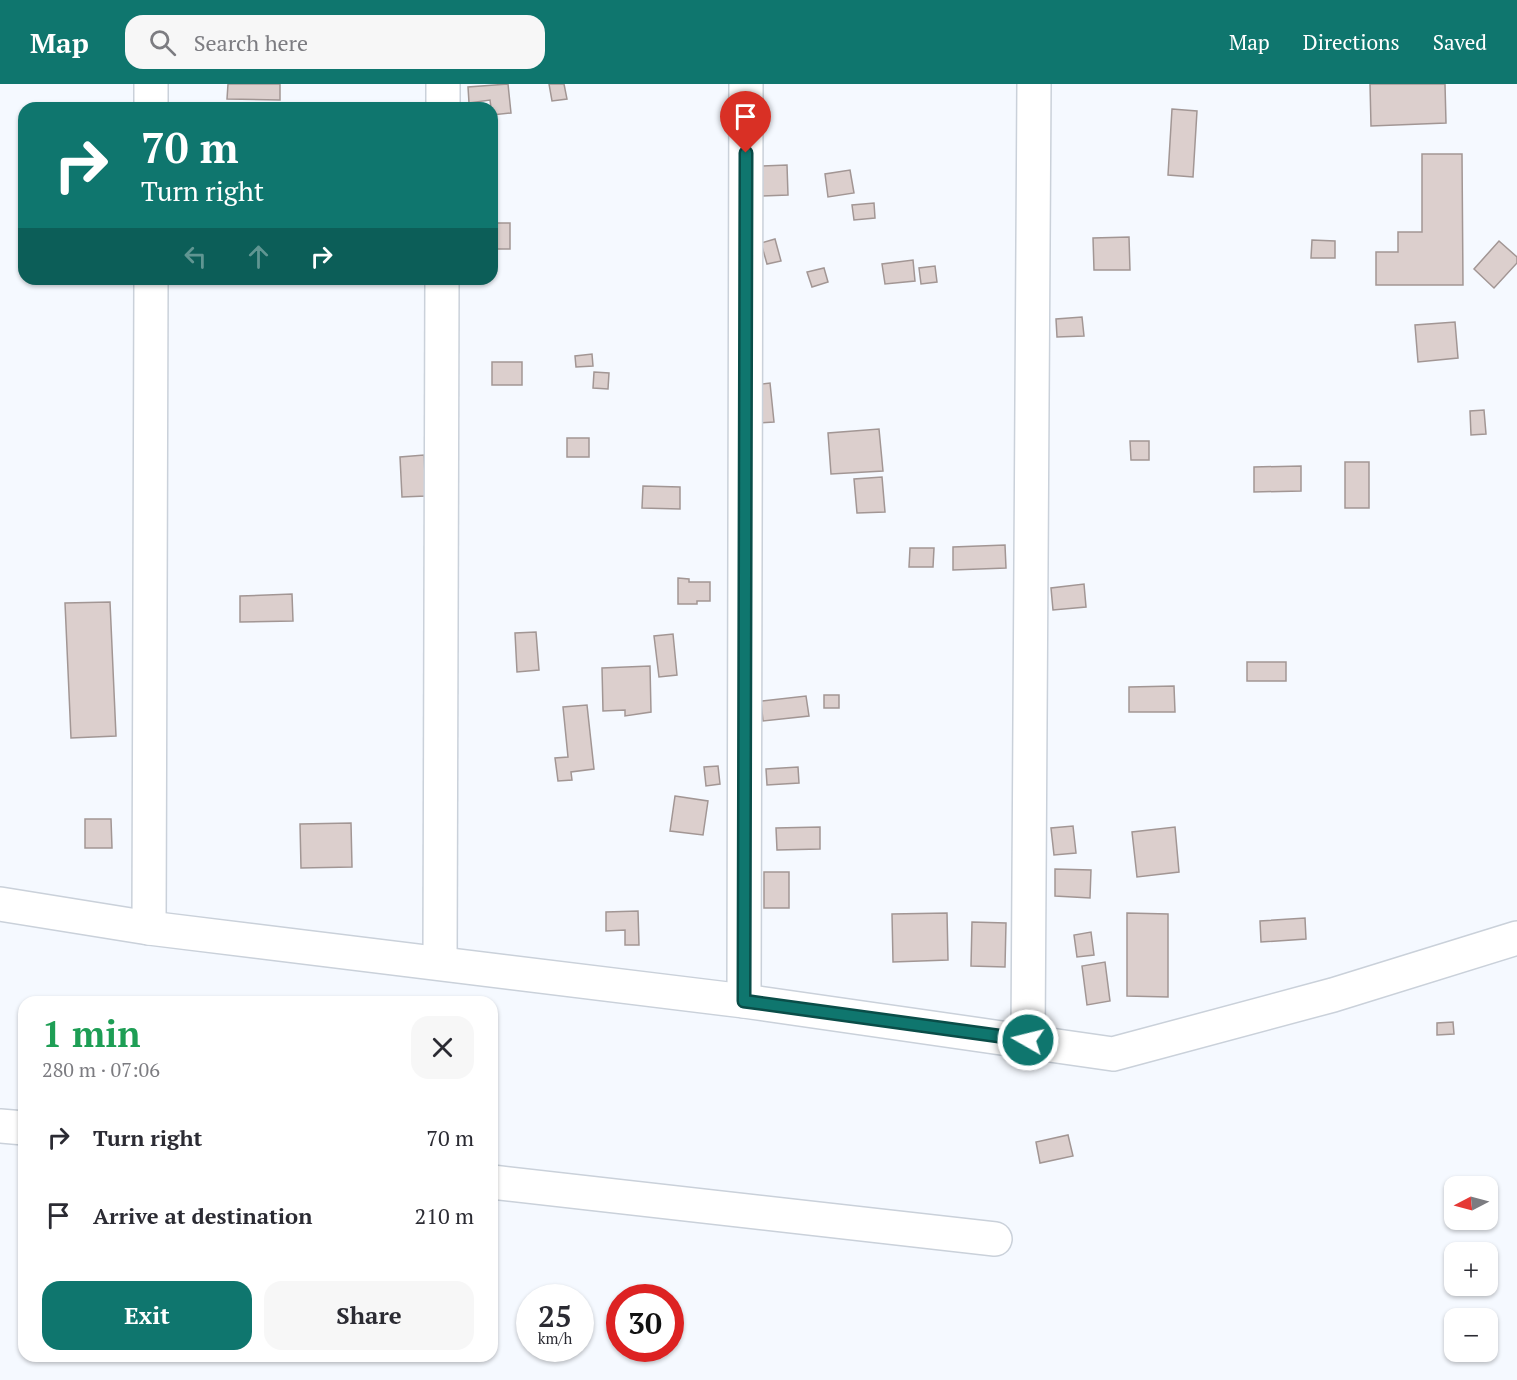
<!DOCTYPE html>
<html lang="en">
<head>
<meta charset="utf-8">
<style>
  body { margin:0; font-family:"PT Serif",serif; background:#f7f7f7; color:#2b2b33; height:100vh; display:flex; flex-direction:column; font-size:22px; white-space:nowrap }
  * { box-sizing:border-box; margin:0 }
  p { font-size:20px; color:#7c7c81 }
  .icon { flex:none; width:33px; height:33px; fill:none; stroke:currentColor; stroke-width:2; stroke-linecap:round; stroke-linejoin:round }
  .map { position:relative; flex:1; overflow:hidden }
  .details { position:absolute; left:18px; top:912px; width:480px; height:366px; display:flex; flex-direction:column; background:#fff; border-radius:18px; box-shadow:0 2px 4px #0004 }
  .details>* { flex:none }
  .top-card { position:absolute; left:18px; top:18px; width:480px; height:183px; border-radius:18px; box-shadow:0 2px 4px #0004; background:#0f766e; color:#fff; overflow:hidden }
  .needle { width:39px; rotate:264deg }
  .fabs { position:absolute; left:1444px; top:1092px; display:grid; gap:12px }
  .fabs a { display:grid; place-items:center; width:54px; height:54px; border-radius:12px; background:#fff; box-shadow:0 2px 4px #0004; font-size:30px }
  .speed { position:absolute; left:516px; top:1200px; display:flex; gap:12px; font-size:30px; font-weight:700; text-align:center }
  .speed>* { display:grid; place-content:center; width:78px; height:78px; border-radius:50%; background:#fff; box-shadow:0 2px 4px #0004; line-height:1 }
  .speed small { font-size:15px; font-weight:400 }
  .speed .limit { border:9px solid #d22; background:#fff; color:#111 }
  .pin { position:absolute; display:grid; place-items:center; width:51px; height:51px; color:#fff; margin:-62px -26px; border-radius:50% 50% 50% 0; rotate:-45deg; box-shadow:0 0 6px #0007 }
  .pin .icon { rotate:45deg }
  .me { position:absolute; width:66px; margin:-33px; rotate:278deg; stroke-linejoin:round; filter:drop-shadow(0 0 4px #0008) }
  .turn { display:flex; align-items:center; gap:21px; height:126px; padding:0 24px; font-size:27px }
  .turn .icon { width:78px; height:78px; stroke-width:2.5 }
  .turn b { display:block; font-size:42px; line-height:51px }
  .lanes { display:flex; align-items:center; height:57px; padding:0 24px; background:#0003; justify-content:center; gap:30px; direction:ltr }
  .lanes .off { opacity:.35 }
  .round { display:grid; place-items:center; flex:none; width:63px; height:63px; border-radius:18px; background:#f7f7f7 }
  .headline { display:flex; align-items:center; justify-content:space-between; height:102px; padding:0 24px }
  h1 { font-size:36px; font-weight:700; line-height:45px; color:#1e9e55 }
  .action { display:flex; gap:12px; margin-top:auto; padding:12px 24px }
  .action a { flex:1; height:69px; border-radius:18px; background:#0f766e; color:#fff; font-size:24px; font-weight:700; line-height:69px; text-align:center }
  .action a+a { background:#f7f7f7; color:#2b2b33 }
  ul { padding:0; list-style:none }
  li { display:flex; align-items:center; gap:18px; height:78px; padding:0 24px }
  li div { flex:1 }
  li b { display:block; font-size:22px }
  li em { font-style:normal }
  header { display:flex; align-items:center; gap:36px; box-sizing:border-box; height:84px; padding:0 30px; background:#0f766e; color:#fff }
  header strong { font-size:28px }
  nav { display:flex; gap:33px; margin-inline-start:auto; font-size:21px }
  .search { width:420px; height:54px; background:#f7f7f7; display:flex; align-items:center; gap:15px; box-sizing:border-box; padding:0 21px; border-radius:18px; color:#7c7c81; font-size:22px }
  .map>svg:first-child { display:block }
  .building { fill:#dccfcd; stroke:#a29694; stroke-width:1.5 }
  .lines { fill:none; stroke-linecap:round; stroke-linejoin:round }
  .minor-casing { stroke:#cad1da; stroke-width:36 }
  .minor { stroke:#fff; stroke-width:33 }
  .route-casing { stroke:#0a4d48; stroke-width:15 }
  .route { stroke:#0f766e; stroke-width:10 }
</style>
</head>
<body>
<header>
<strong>Map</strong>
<div class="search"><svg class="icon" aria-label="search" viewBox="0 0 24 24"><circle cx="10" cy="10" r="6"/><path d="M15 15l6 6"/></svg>Search here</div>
<nav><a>Map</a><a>Directions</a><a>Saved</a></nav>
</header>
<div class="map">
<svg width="1517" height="1296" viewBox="0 0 1517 1296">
  <rect width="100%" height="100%" fill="#f5f9ff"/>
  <g class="building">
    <polygon points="228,0 280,0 280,16 227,15"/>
    <polygon points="508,0 511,29 492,31 490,16 469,19 468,3"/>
    <polygon points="549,0 564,0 567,15 552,17"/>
    <polygon points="1370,0 1445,0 1446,39 1371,42"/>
    <polygon points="1172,25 1197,27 1193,93 1168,91"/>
    <polygon points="1422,70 1462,70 1463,201 1376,201 1376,168 1398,168 1398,148 1422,148"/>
    <polygon points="787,81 788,111 760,112 759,82"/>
    <polygon points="850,86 854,109 828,113 825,90"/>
    <polygon points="874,119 875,134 854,136 852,121"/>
    <rect x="492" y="139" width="18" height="26"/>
    <polygon points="1129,153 1130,186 1094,186 1093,154"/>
    <polygon points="775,155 781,177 767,180 761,159"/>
    <polygon points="1312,156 1335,157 1335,174 1311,174"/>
    <polygon points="1499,157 1517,173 1517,179 1494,204 1474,185"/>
    <polygon points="913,176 915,197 885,200 882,180"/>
    <polygon points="935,182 937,198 921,200 919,184"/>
    <polygon points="824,184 828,198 812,203 807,188"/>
    <polygon points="1082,233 1084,252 1057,253 1056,235"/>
    <polygon points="1455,238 1458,274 1418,278 1415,241"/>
    <polygon points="592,270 593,282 576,283 575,272"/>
    <rect x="492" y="278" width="30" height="23"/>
    <polygon points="594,288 609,289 608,305 593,304"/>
    <polygon points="770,299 774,338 758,339 755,301"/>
    <polygon points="1484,326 1486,350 1471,351 1470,327"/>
    <polygon points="879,345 883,387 831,390 828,349"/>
    <rect x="567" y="354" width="22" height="19"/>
    <polygon points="1130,357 1149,357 1149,376 1131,376"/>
    <polygon points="424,371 426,412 402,413 400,373"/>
    <rect x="1345" y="378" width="24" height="46"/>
    <polygon points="1301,382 1301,407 1254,408 1254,383"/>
    <polygon points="882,393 885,428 857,429 854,395"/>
    <polygon points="643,402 680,403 680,425 642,424"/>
    <polygon points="1005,461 1006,484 953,486 953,463"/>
    <polygon points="910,464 934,464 933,483 909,483"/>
    <polygon points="678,494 689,495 689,498 710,498 710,517 697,517 697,520 678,520"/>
    <polygon points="1084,500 1086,523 1053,526 1051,504"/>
    <polygon points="292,510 293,537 240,538 240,512"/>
    <polygon points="110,518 116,652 71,654 65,519"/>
    <polygon points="536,548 539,586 517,588 515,549"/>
    <polygon points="673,550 677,591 659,593 654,552"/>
    <rect x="1247" y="578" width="39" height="19"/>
    <polygon points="650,582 651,628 625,632 625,626 603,627 602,584"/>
    <polygon points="1174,602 1175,628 1129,628 1129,603"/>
    <rect x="824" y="611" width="15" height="13"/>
    <polygon points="806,612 809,632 763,637 761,617"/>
    <polygon points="587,621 594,685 571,688 572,696 558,697 555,674 568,673 563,623"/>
    <polygon points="718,682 720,700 706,702 704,683"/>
    <polygon points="798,683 799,699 767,701 766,685"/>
    <polygon points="675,712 708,717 703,751 670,747"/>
    <polygon points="85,735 111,735 112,764 85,764"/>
    <polygon points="351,739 352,783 301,784 300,740"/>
    <polygon points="1073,742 1076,769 1054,771 1051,744"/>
    <polygon points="820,743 820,765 777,766 776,744"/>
    <polygon points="1175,743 1179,788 1137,793 1132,748"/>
    <polygon points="1055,785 1091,786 1090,814 1055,812"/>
    <rect x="764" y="788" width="25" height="36"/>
    <polygon points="638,827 639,861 625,861 625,846 606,847 606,828"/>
    <polygon points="947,829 948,876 893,878 892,830"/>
    <polygon points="1127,829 1168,830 1168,913 1127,912"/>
    <polygon points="1305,834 1306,855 1261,858 1260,837"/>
    <polygon points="972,838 1006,839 1005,883 971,882"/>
    <polygon points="1091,848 1094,871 1077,873 1074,851"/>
    <polygon points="1105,878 1110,917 1087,921 1082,882"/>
    <polygon points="1453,938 1454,950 1437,951 1437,939"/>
    <polygon points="1068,1051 1073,1072 1040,1079 1036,1058"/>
  </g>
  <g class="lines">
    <g class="minor-casing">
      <g id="minor">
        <polyline points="151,24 151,0"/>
        <polyline points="443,24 443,0"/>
        <polyline points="0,820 149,844 744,917 1113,970 1333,911 1517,854"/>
        <polyline points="149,844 151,195"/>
        <polyline points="440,879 442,195"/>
        <polyline points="744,917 746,0"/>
        <polyline points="1028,956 1034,0"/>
        <polyline points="0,1042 24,1044"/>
        <polyline points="492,1098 995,1155"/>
      </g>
    </g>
    <use href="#minor" class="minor"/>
  </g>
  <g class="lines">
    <g class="route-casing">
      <polyline id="route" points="746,69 744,917 1028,956"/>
    </g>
    <use href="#route" class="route"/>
  </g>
</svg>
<div class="fabs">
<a><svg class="needle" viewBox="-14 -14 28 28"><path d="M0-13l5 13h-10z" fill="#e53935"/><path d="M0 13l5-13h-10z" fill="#7c7c81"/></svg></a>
<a>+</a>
<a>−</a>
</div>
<div class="speed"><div>25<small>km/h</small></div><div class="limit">30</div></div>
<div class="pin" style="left:746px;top:69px;background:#d93025"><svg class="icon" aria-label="arrive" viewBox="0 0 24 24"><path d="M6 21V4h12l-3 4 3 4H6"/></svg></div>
<svg class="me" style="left:1028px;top:956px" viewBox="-20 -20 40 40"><circle r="17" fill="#0f766e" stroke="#fff" stroke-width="3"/><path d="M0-11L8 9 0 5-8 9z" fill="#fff"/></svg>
<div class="top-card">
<div class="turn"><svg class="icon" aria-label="right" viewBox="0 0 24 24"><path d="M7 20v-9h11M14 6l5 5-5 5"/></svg><div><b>70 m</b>Turn right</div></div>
<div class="lanes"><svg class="icon off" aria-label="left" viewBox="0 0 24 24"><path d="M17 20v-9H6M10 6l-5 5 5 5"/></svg><svg class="icon off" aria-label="ahead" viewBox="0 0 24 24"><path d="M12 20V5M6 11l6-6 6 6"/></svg><svg class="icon" aria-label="right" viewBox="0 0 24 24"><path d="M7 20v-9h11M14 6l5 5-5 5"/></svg></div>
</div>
<section class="details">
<div class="headline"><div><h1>1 min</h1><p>280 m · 07:06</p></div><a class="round"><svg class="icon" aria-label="close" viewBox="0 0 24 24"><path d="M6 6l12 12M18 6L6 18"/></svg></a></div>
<ul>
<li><svg class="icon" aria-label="right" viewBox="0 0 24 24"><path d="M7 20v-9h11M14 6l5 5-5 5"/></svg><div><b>Turn right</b></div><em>70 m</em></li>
<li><svg class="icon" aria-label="arrive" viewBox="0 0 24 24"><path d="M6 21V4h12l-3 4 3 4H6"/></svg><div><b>Arrive at destination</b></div><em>210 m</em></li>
</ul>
<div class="action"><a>Exit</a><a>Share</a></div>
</section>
</div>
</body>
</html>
